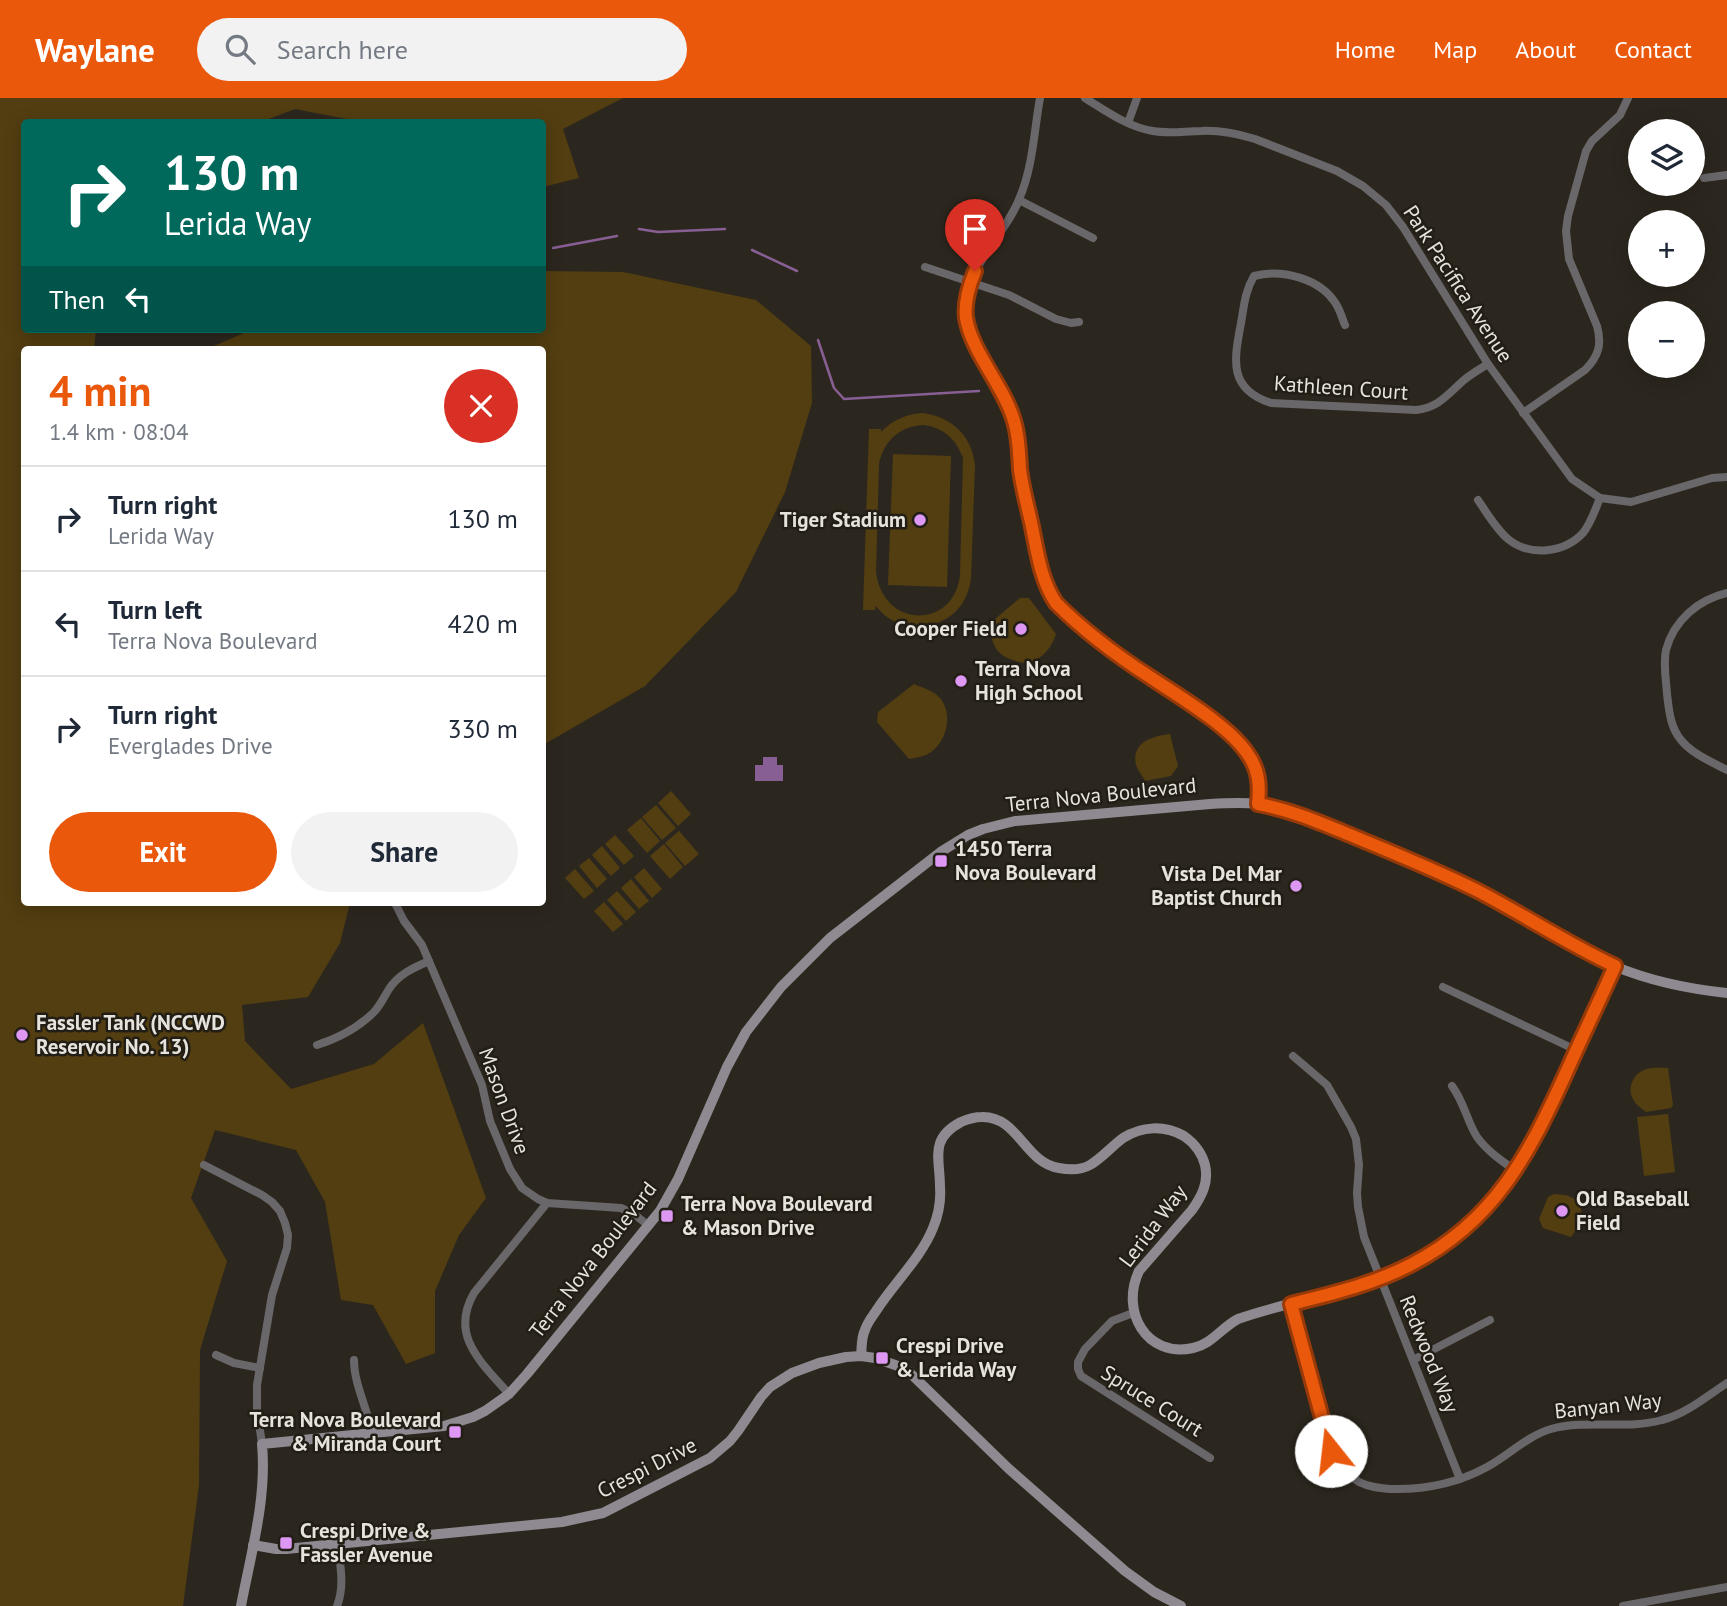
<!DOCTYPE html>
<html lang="en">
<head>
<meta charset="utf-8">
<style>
  body { margin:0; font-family:"PT Sans",sans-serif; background:#f2f2f3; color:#1f2937; height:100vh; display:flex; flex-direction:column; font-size:26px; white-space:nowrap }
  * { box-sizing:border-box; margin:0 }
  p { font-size:23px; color:#747a83 }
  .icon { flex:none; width:38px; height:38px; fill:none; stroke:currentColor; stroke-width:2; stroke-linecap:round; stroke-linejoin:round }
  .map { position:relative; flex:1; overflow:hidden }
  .sheet { position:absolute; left:21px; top:248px; width:525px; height:560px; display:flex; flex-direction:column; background:#fff; border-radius:7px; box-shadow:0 4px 18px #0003 }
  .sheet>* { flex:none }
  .guide { position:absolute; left:21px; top:21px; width:525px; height:214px; border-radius:7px; box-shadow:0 4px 18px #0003; background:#00695c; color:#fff; overflow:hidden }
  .fabs { position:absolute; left:1628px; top:21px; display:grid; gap:14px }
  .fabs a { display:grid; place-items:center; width:77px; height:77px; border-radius:50%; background:#fff; box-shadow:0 4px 18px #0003; font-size:35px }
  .pin { position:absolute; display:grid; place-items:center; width:60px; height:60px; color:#fff; margin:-72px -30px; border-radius:50% 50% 50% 0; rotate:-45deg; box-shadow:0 0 7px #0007 }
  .pin .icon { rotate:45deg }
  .me { position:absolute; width:77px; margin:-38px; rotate:344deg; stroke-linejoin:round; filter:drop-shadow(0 0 5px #0008) }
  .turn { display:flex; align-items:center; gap:24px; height:147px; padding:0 28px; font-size:32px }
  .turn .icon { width:91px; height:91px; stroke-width:2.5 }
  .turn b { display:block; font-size:49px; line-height:60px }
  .then { display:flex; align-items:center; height:66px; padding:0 28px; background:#0003; gap:14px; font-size:26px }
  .round { display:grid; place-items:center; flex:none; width:74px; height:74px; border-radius:37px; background:#f2f2f3 }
  .summary { display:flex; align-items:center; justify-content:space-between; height:119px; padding:0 28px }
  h1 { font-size:42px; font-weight:800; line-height:52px; color:#ea580c }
  .button { display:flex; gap:14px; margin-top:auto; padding:14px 28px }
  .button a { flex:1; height:80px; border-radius:42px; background:#ea580c; color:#fff; font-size:28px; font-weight:800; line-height:80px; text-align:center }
  .button a+a { background:#f2f2f3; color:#1f2937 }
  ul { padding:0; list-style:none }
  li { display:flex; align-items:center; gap:21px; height:105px; padding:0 28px; border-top:2px solid #e0e1e3 }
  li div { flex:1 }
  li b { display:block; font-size:26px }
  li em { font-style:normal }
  header { display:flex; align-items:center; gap:42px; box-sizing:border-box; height:98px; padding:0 35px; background:#ea580c; color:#fff }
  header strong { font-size:33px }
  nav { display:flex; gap:38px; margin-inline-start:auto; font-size:24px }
  .search { width:490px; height:63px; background:#f2f2f3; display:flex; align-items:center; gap:18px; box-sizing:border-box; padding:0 24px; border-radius:38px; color:#747a83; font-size:26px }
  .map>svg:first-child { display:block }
  .green { fill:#533e11; fill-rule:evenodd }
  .water { fill:#885f95 }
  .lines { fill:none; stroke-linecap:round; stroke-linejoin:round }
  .stream { stroke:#885f95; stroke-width:2.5 }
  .street { stroke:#6a676b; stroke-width:8 }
  .secondary { stroke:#8f8a91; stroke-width:10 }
  .route-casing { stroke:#983908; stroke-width:18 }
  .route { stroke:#ea580c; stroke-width:12 }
  .poi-dot { fill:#de98f3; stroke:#221e15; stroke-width:2.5 }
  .labels { text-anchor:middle; stroke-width:5; stroke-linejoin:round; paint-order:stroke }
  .street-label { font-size:21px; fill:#e6e3dd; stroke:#221e15 }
  .poi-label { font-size:21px; font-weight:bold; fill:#e6e3dd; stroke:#221e15; text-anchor:start }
</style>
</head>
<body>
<header>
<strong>Waylane</strong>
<div class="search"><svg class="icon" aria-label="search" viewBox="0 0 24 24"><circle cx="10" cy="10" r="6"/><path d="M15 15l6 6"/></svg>Search here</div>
<nav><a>Home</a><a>Map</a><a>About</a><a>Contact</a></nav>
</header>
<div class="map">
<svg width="1727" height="1508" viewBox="0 0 1727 1508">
  <rect width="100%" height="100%" fill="#2c271e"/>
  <g class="green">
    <polygon points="0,0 623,0 563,31 579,80 543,89 542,24 362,24 295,11 261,24 24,24 24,231 96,231 94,252 24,252 24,805 350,805 340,845 308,899 242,907 245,943 291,991 374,966 423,925 486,1100 459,1137 435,1193 435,1255 406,1266 373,1207 341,1202 325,1104 296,1052 215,1032 191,1100 227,1163 200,1252 199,1387 183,1508 0,1508"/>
    <polygon points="543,173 623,174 756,202 811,248 812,305 785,394 736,494 645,588 543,647 542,252 204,252 242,236 246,231 542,231"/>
    <path d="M923,315C952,319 972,338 975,367L971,481C969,494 964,506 954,515C931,535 894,533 876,508L875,512H863L869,331H881V334C893,322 906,316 923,315ZM924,327C944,330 956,341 963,360L960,477C954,532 883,531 876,474L879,366C884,342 900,328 924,327Z"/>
    <polygon points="893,356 951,358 947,489 888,487"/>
    <path d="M1020,500H1029L1056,536C1050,555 1033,571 1013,562C1007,560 1002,558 998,553C992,546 991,536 989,526Z"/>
    <path d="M914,586C923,590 932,592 939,599C955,616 946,648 926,657C921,659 914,660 909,661L877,624L878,614Z"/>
    <path d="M1170,636L1178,668L1171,678L1145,683C1142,677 1138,673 1136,667C1131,644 1153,638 1170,636Z"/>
    <polygon points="671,693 691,716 678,728 658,705"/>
    <polygon points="656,707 676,730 662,742 642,719"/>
    <polygon points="641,720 660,743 647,755 627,732"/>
    <polygon points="679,733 699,756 685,768 665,745"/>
    <polygon points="615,737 634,758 624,767 605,746"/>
    <polygon points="664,746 683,769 670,781 650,758"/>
    <polygon points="602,748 620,770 611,778 592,757"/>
    <polygon points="589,760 607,781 597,790 579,768"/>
    <polygon points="644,770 662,791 652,800 634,779"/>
    <polygon points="575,771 594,793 584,801 565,780"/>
    <polygon points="631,781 649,803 639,811 621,790"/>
    <polygon points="617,793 636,814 626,823 607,802"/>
    <polygon points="604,804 623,826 613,834 594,813"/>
    <path d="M1668,970L1673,1007L1671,1010L1646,1014C1641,1010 1636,1007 1633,1001C1627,991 1633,976 1644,972C1651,969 1661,970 1668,970Z"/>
    <polygon points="1668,1016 1675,1074 1644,1078 1637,1019"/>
    <path d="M1554,1096C1567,1097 1578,1098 1581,1112C1582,1118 1583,1119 1581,1124C1579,1129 1574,1134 1571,1139L1543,1130L1539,1121L1548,1099Z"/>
  </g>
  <polygon class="water" points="763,659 777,659 777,667 783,667 783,683 755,683 755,667 763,667"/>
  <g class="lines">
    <g class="stream">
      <polyline points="639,131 658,134 725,131"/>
      <polyline points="553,150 617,138"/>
      <polyline points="752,152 797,173"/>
      <polyline points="818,242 834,290 844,301 979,293"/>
    </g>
    <g class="street">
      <path d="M1040,0C1034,33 1033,68 1020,99C1006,137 968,165 966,208C964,243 996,278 1009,310C1020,333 1018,358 1022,383C1027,416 1035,449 1044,482C1054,507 1069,517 1089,533C1109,549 1129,565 1150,579C1178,598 1228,627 1247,655C1259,671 1260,687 1258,706"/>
      <path d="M1085,0C1106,13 1128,29 1153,33C1169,36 1185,33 1202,33C1220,32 1238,36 1255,41L1337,73L1363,88L1386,107L1403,129L1488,266L1572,381L1600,400L1631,404L1712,380L1727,379"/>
      <polyline points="1128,25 1137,0"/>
      <polyline points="1704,80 1727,77"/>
      <polyline points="1019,102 1093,140"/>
      <polyline points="925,169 1009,197 1056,221 1071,225 1079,224"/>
      <path d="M1345,227C1342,220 1340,212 1336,206C1320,180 1282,171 1254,178C1245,193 1244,208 1241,225C1234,262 1228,291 1271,305L1416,312C1438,310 1448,296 1464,282C1471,276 1480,271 1488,266"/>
      <path d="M1523,315L1585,272C1599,258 1602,246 1597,228L1569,161L1566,133L1568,118L1586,53L1592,43L1620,17L1628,0"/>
      <path d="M1478,402C1487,415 1496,431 1508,441C1530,459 1564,455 1583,435C1591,425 1595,412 1600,400"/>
      <path d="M1727,495C1698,502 1674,522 1666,552C1663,566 1666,581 1667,596C1669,612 1670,629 1681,642C1692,656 1712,664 1727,672"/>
      <polyline points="395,805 404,823 422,847 482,987 490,1023 510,1071 522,1090 538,1101 547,1105 621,1110 634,1116 649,1128"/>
      <polyline points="1443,889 1576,952"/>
      <path d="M317,947C339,940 357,931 374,914C380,908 384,899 389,891C399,876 413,870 429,863"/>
      <polyline points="1293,958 1327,987 1351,1029 1356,1041 1359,1067 1357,1095 1358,1109 1364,1139 1460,1381"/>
      <path d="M1452,988C1464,1004 1467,1023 1477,1039C1487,1053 1502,1063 1516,1073"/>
      <polyline points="204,1067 262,1097 272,1104 280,1113 285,1125 288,1137 287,1150 272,1197 257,1287 257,1312 262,1346"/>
      <path d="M1291,1206L1331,1354C1338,1366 1346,1377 1359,1384C1369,1389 1379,1390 1390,1391C1425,1392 1456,1386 1487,1369C1509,1357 1527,1338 1551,1331C1587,1321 1627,1332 1662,1322C1686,1316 1707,1298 1727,1285"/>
      <polyline points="1133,1215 1112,1223 1085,1251 1078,1264 1078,1271 1081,1278 1210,1360"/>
      <polyline points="216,1257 234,1265 260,1270"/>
      <path d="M354,1262C354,1287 368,1311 372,1336"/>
      <polyline points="1413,1262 1490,1222"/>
      <path d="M509,1296C482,1265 449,1238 474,1195L547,1105"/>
      <path d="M337,1508C345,1488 340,1467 338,1446"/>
      <polyline points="1623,1508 1727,1489"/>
    </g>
    <g class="secondary">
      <path d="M861,1258C862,1249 861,1240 865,1232C867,1225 872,1219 876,1213C893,1186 921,1160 933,1130C938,1118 941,1102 940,1089C940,1060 929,1041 961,1024C968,1021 975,1019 982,1019C1018,1018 1025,1065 1059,1070C1069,1072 1081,1072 1090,1067C1102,1060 1112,1048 1123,1040C1142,1028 1164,1027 1184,1038C1194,1045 1202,1055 1205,1067C1209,1084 1202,1098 1192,1112L1139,1173C1120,1213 1146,1260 1193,1250C1212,1246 1221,1230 1238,1221C1289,1203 1344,1196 1395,1174C1488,1135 1524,1065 1564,979C1581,942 1598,905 1615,868"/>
      <polyline points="253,1447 276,1451 286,1451 562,1424 603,1415 710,1360 730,1343 738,1333 761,1299 770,1289 792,1275 819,1265 846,1259 861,1258 875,1260 898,1268 909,1274 1009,1371 1125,1473 1154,1494 1181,1508"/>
      <path d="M241,1508C251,1455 267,1401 262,1346L444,1328L473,1319L485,1313L509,1296L527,1276L660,1113L678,1081L727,969L746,934L781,889L830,840L942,753L968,737L983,731L1015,723L1210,706C1226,705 1242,704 1258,706C1293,710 1326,727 1358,740C1399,757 1440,773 1479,794C1524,817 1567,847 1614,868C1650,883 1689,891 1727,895"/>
    </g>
  </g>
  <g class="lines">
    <g class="route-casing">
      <path id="route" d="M975,173C969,188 964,204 966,220C972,255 1004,288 1014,323C1019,339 1019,355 1020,371C1022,389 1027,406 1031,424C1037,452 1040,481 1056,505C1082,531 1119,559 1150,579C1178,598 1228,627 1247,655C1259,671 1260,687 1258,706C1292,712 1323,726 1355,739C1396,756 1438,773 1478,793C1524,817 1568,846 1615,868C1599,904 1582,939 1566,975C1529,1056 1495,1123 1412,1166C1374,1186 1332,1196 1291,1206L1331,1353"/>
    </g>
    <use href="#route" class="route"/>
  </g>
  <g class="poi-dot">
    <circle cx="920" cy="422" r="7"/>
    <circle cx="1021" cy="531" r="7"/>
    <circle cx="961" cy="583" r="7"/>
    <rect x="934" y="756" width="14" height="14" rx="3.5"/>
    <circle cx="1296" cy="788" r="7"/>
    <circle cx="22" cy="937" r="7"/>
    <circle cx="1562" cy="1113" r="7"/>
    <rect x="660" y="1111" width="14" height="14" rx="3.5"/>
    <rect x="875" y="1253" width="14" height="14" rx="3.5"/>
    <rect x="448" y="1327" width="14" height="14" rx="3.5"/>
    <rect x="279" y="1438" width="14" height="14" rx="3.5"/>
  </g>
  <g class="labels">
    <g class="street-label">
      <text transform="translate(1458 186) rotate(57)" y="7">Park Pacifica Avenue</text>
      <text transform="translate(1341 290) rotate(4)" y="7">Kathleen Court</text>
      <text transform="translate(1101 697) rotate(-6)" y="7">Terra Nova Boulevard</text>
      <text transform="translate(504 1003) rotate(70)" y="7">Mason Drive</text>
      <text transform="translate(1153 1128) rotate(-53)" y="7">Lerida Way</text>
      <text transform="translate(593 1162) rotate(-52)" y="7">Terra Nova Boulevard</text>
      <text transform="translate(1429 1256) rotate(68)" y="7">Redwood Way</text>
      <text transform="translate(1152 1303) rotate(32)" y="7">Spruce Court</text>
      <text transform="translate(1608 1308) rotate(-6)" y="7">Banyan Way</text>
      <text transform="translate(647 1370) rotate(-27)" y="7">Crespi Drive</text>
    </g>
    <g class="poi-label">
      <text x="906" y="429" text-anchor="end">Tiger Stadium</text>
      <text x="1007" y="538" text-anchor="end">Cooper Field</text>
      <text x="975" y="578">Terra Nova<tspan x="975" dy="24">High School</tspan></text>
      <text x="955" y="758">1450 Terra<tspan x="955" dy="24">Nova Boulevard</tspan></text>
      <text x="1282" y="783" text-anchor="end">Vista Del Mar<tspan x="1282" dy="24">Baptist Church</tspan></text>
      <text x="36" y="932">Fassler Tank (NCCWD<tspan x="36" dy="24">Reservoir No. 13)</tspan></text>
      <text x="1576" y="1108">Old Baseball<tspan x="1576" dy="24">Field</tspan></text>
      <text x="681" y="1113">Terra Nova Boulevard<tspan x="681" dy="24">&amp; Mason Drive</tspan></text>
      <text x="896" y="1255">Crespi Drive<tspan x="896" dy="24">&amp; Lerida Way</tspan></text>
      <text x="441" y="1329" text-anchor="end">Terra Nova Boulevard<tspan x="441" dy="24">&amp; Miranda Court</tspan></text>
      <text x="300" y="1440">Crespi Drive &amp;<tspan x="300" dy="24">Fassler Avenue</tspan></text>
    </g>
  </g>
</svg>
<div class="fabs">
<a><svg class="icon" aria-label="layers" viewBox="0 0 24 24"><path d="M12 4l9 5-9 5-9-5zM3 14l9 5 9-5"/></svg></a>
<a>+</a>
<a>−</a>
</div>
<div class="pin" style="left:975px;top:173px;background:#d93025"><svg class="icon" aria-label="arrive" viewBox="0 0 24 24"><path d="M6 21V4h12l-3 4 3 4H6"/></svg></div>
<svg class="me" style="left:1331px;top:1353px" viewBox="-20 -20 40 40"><circle r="19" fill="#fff"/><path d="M0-13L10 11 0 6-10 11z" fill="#ea580c"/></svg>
<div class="guide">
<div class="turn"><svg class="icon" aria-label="right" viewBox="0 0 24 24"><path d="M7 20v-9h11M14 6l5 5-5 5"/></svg><div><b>130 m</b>Lerida Way</div></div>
<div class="then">Then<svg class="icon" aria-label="left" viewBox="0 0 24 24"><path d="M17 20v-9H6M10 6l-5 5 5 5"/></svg></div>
</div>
<section class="sheet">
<div class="summary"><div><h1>4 min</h1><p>1.4 km · 08:04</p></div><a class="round" style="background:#d93025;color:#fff"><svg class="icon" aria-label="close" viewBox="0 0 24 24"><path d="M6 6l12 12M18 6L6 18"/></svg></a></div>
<ul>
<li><svg class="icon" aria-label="right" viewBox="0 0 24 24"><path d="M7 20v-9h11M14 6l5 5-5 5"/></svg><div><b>Turn right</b><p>Lerida Way</p></div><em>130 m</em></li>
<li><svg class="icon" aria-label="left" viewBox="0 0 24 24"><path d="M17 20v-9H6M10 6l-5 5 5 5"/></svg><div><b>Turn left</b><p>Terra Nova Boulevard</p></div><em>420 m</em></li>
<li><svg class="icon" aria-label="right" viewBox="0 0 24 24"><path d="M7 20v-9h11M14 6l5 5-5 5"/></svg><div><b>Turn right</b><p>Everglades Drive</p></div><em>330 m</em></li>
</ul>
<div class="button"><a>Exit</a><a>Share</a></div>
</section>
</div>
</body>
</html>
